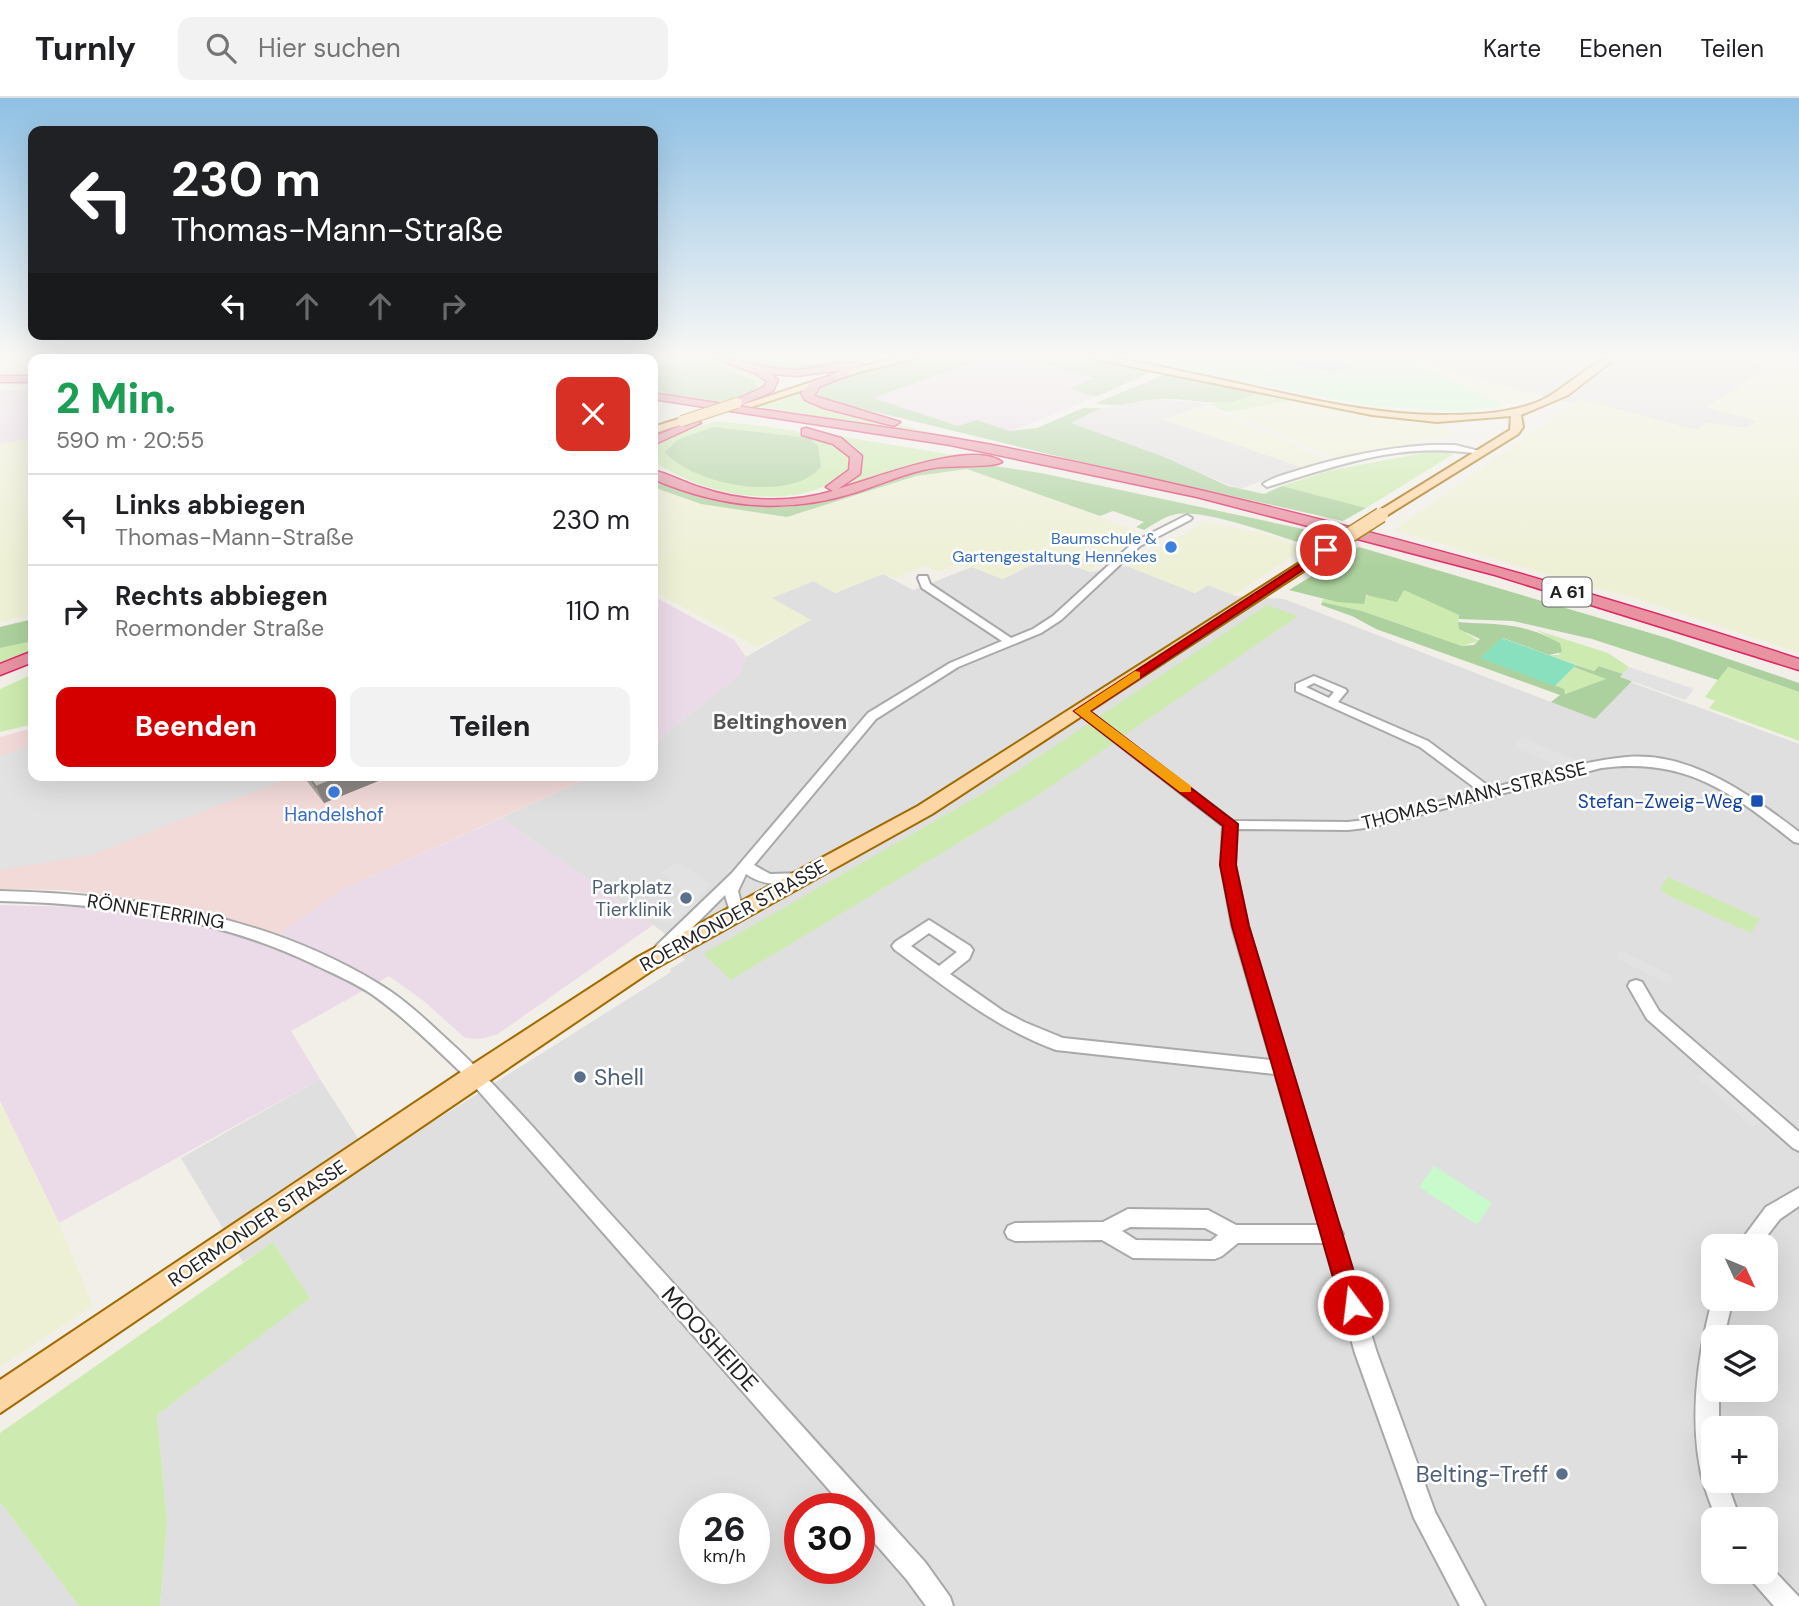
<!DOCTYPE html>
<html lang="de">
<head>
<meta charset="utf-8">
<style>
  body { margin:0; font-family:"DM Sans",sans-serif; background:#f2f2f2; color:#202124; height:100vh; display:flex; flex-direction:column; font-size:26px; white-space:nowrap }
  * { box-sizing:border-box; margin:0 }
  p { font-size:23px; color:#757577 }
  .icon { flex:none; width:38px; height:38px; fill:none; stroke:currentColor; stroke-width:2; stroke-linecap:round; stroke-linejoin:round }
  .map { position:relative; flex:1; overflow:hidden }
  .side { position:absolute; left:28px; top:256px; width:630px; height:427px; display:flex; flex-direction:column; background:#fff; border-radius:14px; box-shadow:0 7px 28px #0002 }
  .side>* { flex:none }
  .top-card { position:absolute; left:28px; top:28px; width:630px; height:214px; border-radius:14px; box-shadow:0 7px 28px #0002; background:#202124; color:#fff; overflow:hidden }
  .needle { width:46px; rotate:134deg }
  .controls { position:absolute; left:1701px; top:1136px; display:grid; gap:14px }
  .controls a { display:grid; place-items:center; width:77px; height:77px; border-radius:14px; background:#fff; box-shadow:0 7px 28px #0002; font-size:35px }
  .speed { position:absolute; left:679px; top:1395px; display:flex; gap:14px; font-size:35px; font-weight:700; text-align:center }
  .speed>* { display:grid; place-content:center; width:91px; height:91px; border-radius:50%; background:#fff; box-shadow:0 7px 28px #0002; line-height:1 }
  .speed small { font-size:18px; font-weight:400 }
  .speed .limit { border:10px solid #d22; background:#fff; color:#111 }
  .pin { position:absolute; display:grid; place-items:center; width:60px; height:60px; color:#fff; margin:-30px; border:4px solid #fff; border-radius:50%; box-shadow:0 2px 7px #0007 }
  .me { position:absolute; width:77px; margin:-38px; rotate:345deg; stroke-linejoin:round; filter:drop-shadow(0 0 5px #0008) }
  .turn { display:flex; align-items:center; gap:24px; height:147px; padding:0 28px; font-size:32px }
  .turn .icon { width:91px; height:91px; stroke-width:2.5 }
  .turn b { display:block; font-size:49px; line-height:60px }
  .lanes { display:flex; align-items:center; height:66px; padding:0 28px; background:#0003; justify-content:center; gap:35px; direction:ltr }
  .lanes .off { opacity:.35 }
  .round { display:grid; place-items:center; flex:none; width:74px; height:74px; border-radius:14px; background:#f2f2f2 }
  .head { display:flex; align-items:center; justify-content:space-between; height:119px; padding:0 28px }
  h1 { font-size:42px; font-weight:800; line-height:52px; color:#1e9e55 }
  .primary-button { display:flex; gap:14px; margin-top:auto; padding:14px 28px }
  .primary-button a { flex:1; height:80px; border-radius:14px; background:#d40000; color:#fff; font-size:28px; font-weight:800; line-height:80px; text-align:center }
  .primary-button a+a { background:#f2f2f2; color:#202124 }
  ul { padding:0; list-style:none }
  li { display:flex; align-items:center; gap:21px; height:91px; padding:0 28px; border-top:2px solid #e0e0e0 }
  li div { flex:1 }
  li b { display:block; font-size:26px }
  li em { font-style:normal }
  header { display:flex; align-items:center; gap:42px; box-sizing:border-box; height:98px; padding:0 35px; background:#fff; border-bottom:2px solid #e0e0e0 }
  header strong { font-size:33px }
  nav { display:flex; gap:38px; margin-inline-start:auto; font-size:24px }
  .search { width:490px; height:63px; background:#f2f2f2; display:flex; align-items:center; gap:18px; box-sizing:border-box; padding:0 24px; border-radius:14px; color:#757577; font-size:26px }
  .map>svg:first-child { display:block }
  .residential { fill:#e0dfdf; fill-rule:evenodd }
  .commercial { fill:#f2dad9 }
  .industrial { fill:#ebdbe8 }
  .farmland { fill:#eef0d5 }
  .grass { fill:#cdebb0 }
  .forest { fill:#add19e }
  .park { fill:#c8facc }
  .pitch { fill:#88e0be }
  .parking { fill:#e2e2e2 }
  .water { fill:#aad3df }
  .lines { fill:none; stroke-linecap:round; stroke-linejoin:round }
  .minor-casing { stroke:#a9a9a9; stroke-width:4 }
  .major-casing { stroke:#a06b00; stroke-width:4 }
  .highway-casing { stroke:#dc2a67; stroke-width:3 }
  .minor { fill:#fff; fill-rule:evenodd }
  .major { fill:#fcd6a4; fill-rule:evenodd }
  .highway { fill:#e892a2; fill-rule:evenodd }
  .major-bridge-far1-casing { stroke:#a06b00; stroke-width:12; stroke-linecap:butt }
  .major-bridge-casing { stroke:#a06b00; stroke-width:17; stroke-linecap:butt }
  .major-bridge-far1 { stroke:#fcd6a4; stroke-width:10 }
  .major-bridge { stroke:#fcd6a4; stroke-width:14 }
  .wall { fill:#aba49e }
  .shaded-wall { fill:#8b8681 }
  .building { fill:#c7bfb8; stroke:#8b8681; stroke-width:2 }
  .route { fill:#d40000; stroke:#8a0000; stroke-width:2 }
  .slow { fill:#f59e0b }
  .shop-dot { fill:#3f7fe0; stroke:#fff; stroke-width:2.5 }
  .transit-dot { fill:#1a4fb4; stroke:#fff; stroke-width:2.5 }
  .service-dot { fill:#5c6f8a; stroke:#fff; stroke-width:2.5 }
  .labels { text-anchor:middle; stroke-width:5; stroke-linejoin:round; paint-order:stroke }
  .far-shop-label { font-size:16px; fill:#366cbe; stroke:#fff; text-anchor:end }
  .shield { fill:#fff; stroke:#646464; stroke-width:2 }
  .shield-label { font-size:18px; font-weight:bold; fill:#222 }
  .street-label { font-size:19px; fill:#222; stroke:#fff }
  .transit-label { font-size:19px; fill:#164399; stroke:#fff; text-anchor:end }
  .shop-label { font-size:19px; fill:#366cbe; stroke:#fff }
  .service-label { font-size:19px; fill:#4e5e75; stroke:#fff; text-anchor:end }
  .neighbourhood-label { font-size:21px; font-weight:bold; fill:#555; stroke:#fff }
  .near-service-label { font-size:23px; fill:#4e5e75; stroke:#fff; text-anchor:start }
  .near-street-label { font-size:23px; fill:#222; stroke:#fff }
</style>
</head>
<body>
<header>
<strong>Turnly</strong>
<div class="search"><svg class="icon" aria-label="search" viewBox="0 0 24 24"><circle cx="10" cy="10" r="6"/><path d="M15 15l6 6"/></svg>Hier suchen</div>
<nav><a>Karte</a><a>Ebenen</a><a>Teilen</a></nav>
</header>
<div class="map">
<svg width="1799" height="1508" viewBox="0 0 1799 1508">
  <rect width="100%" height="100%" fill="#f2efe9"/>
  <g class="residential">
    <polygon points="1428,259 1742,259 1738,261 1770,269 1707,309 1757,323 1747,330 1705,325 1697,332 1580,302 1574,306 1441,271 1421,262"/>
    <polygon points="1157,301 1210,306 1163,321 1301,369 1240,391 1070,325 1101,310"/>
    <path d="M1050,458L1090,474L1127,468L1195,495L1208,487L1236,498L1284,501L1595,621L1630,584L1799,646V1508H160L167,1424L157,1317L309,1200L274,1145L243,1164L181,1060L320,981L372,1062L671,874L670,871L685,862L663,834L501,720L595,677H653V646L739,577L746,559L810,522L771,500L814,483L835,495L883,476L913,492L972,469L1003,481ZM1713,1148H1766V1200H1713ZM1713,1239H1766V1292H1713ZM1713,1330H1766V1382H1713ZM695,1410H754V1470H695ZM800,1410H859V1470H800ZM1713,1421H1766V1474H1713Z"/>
    <polygon points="0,1404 79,1508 0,1508"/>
  </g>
  <polygon class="commercial" points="33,630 33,677 595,677 341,792 267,845 153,803 63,792 0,791 0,639"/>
  <g class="industrial">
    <polygon points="982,261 1044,265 1095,281 1070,291 1096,299 1010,333 977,322 958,328 872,300"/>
    <polygon points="0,293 33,293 33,340 0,346"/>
    <polygon points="653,498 734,542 746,559 739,577 653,646"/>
    <polygon points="501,720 653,827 498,936 481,941 465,940 425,904 389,878 291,933 320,981 59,1125 0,1003 0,807 116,810 194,825 267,845 341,792"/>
  </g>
  <g class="farmland">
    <polygon points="0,259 615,259 33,261 33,275 0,275"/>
    <polygon points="1407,259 1426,259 1421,262 1441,271 1542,298 1503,308"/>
    <polygon points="1742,259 1799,259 1799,555 1660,508 1394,432 1580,301 1696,332 1705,325 1747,330 1756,323 1706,309 1769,270 1737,261"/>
    <polygon points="1289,303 1381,321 1432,326 1457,338 1334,360 1227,314"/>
    <polygon points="1204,310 1211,310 1321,359 1323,364 1301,369 1162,321"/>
    <polygon points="33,340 33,516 0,524 0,346"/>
    <polygon points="957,371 977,372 1144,436 1110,455 1090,474 1050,458 1002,481 972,469 957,467 938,474 926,468 894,480 883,476 835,495 813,483 772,500 811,522 757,549 653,493 653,459 670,453 653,457 653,389 701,406 787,419 916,378"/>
    <polygon points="1204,424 1261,435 1305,450 1234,497 1208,487 1195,495 1127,468"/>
    <polygon points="0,1003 59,1125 93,1208 0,1269"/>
  </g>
  <g class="grass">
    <path d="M701,259L724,263L765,280L767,287C731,312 693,303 653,295V262Z"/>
    <polygon points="804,292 803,297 816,306 964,343 758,308"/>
    <polygon points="1255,296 1289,303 1227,314 1210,306 1245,301"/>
    <path d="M717,323C755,328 833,330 853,365C824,407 751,403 707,389C688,383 670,373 653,364V346L676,335Z"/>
    <path d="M819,335L980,361C954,361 930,362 904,369C854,382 810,409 756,402C779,401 858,398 863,367C864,359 860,353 854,348C844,340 830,339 819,335Z"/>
    <polygon points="1445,351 1452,353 1452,357 1366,410 1282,388 1328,373"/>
    <polygon points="1404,491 1460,517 1458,524 1466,535 1479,543 1462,548 1362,513 1322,504 1323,501 1337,504"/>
    <polygon points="1267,507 1298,518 1038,697 731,882 703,856 982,696"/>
    <polygon points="1536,532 1608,555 1629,569 1623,576 1600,568 1594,573 1549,557 1559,557 1560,545"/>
    <polygon points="33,543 33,553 0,567 0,550"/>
    <polygon points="1574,569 1607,581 1561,597 1555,588"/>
    <polygon points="1727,569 1799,594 1799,643 1709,610 1715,603 1705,599"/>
    <polygon points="33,576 33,626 0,634 0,591"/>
    <polygon points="1668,779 1760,821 1751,835 1667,797 1660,791"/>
    <polygon points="273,1144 310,1200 157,1317 167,1424 160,1508 79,1508 0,1404 0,1335"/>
  </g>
  <g class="forest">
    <polygon points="735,259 811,266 855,259 887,259 810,272 781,272"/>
    <path d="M943,259H1064L1151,274L1096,299L1069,291L1093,280L1044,265L982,261L873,300L958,328L977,322L1010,333L1037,330L1083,310H1101L1071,325L1164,359L1228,388L1264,396L1282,388L1366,410L1343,423L1073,362L814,299L813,292C853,273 899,264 943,259Z"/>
    <path d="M681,263L709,264L753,282L757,289C735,314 679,300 653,290V268Z"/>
    <path d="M1166,276H1169L1255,296C1222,313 1190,299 1156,301C1134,303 1119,311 1096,305Z"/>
    <path d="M713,329L809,340L818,348L821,369C791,405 694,388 665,354L679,341Z"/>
    <path d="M975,365L1041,375L1322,435L1307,447C1278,438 1200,409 1173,417C1163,419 1153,427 1144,432L1136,429L1144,424L1113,413L1100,418L967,371L916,378L787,419L701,406L653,389V380C704,404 763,417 820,404C855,397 887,378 921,370C938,366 957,367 975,365Z"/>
    <polygon points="1359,449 1667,540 1799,585 1799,594 1728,569 1718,582 1592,541 1513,523 1459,521 1459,517 1404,492 1397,504 1366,497 1364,506 1337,504 1289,492"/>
    <path d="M1322,504L1362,513L1462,548L1474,547L1480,541L1459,531L1458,524C1498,527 1523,524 1560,545L1562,554L1549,557L1503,540L1481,560L1564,591L1565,596L1606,581L1574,569L1576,567L1594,573L1599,568L1623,576L1621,579L1632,583L1595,621L1551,604L1560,597L1376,531L1352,518L1321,507Z"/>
    <polygon points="33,521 33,543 0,550 0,529"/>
  </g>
  <g class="park">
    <polygon points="1117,259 1407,259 1503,308 1460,313 1371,308"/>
    <polygon points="1434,1068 1492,1105 1477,1127 1419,1089"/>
  </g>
  <polygon class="pitch" points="1502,540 1576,567 1555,588 1480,560"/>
  <g class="parking">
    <polygon points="1629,569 1694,591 1685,602 1620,579"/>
    <polygon points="1521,639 1580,664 1560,668 1513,649"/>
    <polygon points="33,647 33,677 287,677 289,680 91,757 0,772 0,658"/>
    <polygon points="679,764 711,787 674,826 657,823 650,817 683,794 660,775"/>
    <polygon points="929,833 958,854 938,869 909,848"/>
    <polygon points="1620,852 1674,879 1670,886 1615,860"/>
    <polygon points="1708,974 1765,1024 1752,1029 1696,979"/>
  </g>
  <polygon class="water" points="1259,259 1335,259 1351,271 1332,274"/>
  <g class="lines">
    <g class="minor-casing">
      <g id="minor">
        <path d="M1429,347H1455L1483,354L1479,356C1402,343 1340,367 1267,389L1263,386C1273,379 1287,376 1299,372C1341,359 1384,350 1429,347Z"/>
        <path d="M1187,417L1192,420L1190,422L1140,448L1061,522L1041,535L958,569L876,621L754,767L770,776L805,775L807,778L805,781C785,787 764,789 746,776L738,793L743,813L741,817H731L725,797L667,855H657L654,851L657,847L732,775L868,615L950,565L1002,543L922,490L918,480L919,478H927L930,486L1011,540L1033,531L1053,518L1134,444Z"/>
        <path d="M1314,578L1345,591L1347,593L1338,604L1428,643L1491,690C1536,679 1581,663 1627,659C1692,654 1750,697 1799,734V745L1794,744C1731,694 1686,659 1601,670L1373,729L1348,732L1237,731L1235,767L1248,828L1339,1129L1343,1136L1341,1139L1377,1255L1435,1414L1485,1508H1460L1414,1420L1355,1255L1324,1145H1238L1222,1158L1215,1161L1133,1160L1102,1142L1015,1143L1008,1140L1005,1134L1008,1128L1015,1125L1103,1124L1128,1111L1208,1112L1236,1127H1319L1275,976L1056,952C995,930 947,890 895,852L892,848L895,844L929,822L970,848L973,852L969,861L950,876L1003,913L1024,924L1063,940L1271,962L1232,828L1221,767L1223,728L1075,613L1077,610H1085L1233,723L1348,724L1373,721L1479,693L1420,649L1296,593V586ZM1314,585L1334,594L1329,600L1306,589ZM929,835L957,854L939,868L911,848ZM1130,1129L1205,1130L1218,1137L1211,1143L1136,1142L1122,1133Z"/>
        <path d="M0,793C132,796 264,816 379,886C401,899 421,917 440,935C496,985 545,1043 596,1100C706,1221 815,1343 925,1464L950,1499L953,1508H926L907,1482L859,1427V1410H845L469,982C438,953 408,922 373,897C354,884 332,875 311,865C212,818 108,806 0,803Z"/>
        <polygon points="1636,882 1642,884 1659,913 1799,1034 1799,1053 1793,1050 1647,921 1628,888 1630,884"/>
        <polygon points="1799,1090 1799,1108 1780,1121 1759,1148 1737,1148 1766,1109"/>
        <path d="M1713,1199L1733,1200L1724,1239H1713V1292H1719V1330H1713V1382H1726L1740,1421H1716C1711,1406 1704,1390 1701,1375C1689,1317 1698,1255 1713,1199Z"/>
        <polygon points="1766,1464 1799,1499 1799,1508 1774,1508 1752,1483 1749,1474 1766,1474"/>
      </g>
    </g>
    <g class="major-casing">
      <g id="major">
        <polygon points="902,259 921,259 859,274 751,309 742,307 854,270"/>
        <path d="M1084,259C1119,259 1154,267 1189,275C1271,291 1356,317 1441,317C1473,317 1510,316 1540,303C1564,293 1594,259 1617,259L1568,297L1521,317L1523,329L1518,336L1381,421L1375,417L1377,414L1510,332L1511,318L1437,324L1372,317Z"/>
        <polygon points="682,320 687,323 686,325 653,336 653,329"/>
        <polygon points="1326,448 1333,452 1331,455 932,716 654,871 0,1315 0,1282 467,970 638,859 918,708"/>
      </g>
    </g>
    <g class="highway-casing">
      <g id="highway">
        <polygon points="643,259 658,259 653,263"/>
        <path d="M711,259C741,259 766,273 797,272C818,271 841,262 862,265V269L844,272L849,275L848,277L819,289L814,298L900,324L894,328L824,310L805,302L801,295L811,285L843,272L796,278L771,276L778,282L773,293L741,307H733V303L764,289L767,283L755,275Z"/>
        <rect x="0" y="278" width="33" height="6"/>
        <path d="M653,295C766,314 880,326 992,347C1266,401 1534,475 1799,561V572L1495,477L1197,399L950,347L653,301Z"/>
        <polygon points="691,323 701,325 653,347 653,339"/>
        <path d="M806,330L841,340L862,358L860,376L838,391C872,381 973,341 1002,364C994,370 949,367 934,370C907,374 882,386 857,394C786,417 721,410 653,381V372C669,376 683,384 699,389C742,404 789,406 833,393L826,389L849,372L850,359L833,346L802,337V331Z"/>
        <polygon points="33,553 33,564 0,577 0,566"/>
      </g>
    </g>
    <use href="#minor" class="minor"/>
    <use href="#major" class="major"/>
    <use href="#highway" class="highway"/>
    <g class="major-bridge-far1-casing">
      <polyline id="major-bridge-far1" points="682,323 737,305"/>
    </g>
    <g class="major-bridge-casing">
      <polyline id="major-bridge" points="1326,452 1381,417"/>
    </g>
    <use href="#major-bridge-far1" class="major-bridge-far1"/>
    <use href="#major-bridge" class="major-bridge"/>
  </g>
  <polygon class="wall" points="302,677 393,677 324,705"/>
  <polygon class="shaded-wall" points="345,677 393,677 324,705 316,689"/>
  <polygon class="building" points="308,677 345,677 316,689"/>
  <linearGradient id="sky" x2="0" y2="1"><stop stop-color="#8fc0e4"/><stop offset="0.55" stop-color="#f9f8f5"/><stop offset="1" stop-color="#f9f8f5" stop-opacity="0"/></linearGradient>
  <rect width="1799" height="470" fill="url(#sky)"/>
  <polygon class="route" points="1326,449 1332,452 1330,454 1090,613 1238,726 1236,767 1249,828 1364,1207 1361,1215 1353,1218 1345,1215 1341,1207 1232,828 1220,767 1223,728 1074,613"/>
  <polygon class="slow" points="1135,573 1140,574 1140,580 1090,613 1191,688 1191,694 1180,694 1074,613"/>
  <g class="shop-dot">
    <circle cx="1171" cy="449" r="7"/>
    <circle cx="334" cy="694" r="7"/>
  </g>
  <rect class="transit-dot" x="1750" y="696" width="14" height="14" rx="3.5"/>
  <g class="service-dot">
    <circle cx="686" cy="800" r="7"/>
    <circle cx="580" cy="979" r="7"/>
    <circle cx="1562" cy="1376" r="7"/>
  </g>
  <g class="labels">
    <g class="far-shop-label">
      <text x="1157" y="446">Baumschule &amp;<tspan x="1157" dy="18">Gartengestaltung Hennekes</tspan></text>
    </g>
    <rect class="shield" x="1542.5" y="479.5" width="49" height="29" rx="5"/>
    <g class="shield-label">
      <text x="1567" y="500">A 61</text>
    </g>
    <g class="street-label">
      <text transform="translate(1474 697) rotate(-14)" y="7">THOMAS-MANN-STRASSE</text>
      <text transform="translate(156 813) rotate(9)" y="7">RÖNNETERRING</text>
      <text transform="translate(733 817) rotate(-29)" y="7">ROERMONDER STRASSE</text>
      <text transform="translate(257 1125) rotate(-34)" y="7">ROERMONDER STRASSE</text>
    </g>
    <g class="transit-label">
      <text x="1743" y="710">Stefan-Zweig-Weg</text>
    </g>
    <g class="shop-label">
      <text x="334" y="723">Handelshof</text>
    </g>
    <g class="service-label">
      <text x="672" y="796">Parkplatz<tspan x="672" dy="22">Tierklinik</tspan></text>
    </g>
    <g class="neighbourhood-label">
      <text x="780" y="631">Beltinghoven</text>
    </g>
    <g class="near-service-label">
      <text x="594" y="987">Shell</text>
      <text x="1548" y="1384" text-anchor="end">Belting-Treff</text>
    </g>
    <g class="near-street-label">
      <text transform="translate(710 1241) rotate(48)" y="8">MOOSHEIDE</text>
    </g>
  </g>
</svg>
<div class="controls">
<a><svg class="needle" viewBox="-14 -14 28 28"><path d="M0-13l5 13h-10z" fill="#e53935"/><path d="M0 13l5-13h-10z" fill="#757577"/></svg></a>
<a><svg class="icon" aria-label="layers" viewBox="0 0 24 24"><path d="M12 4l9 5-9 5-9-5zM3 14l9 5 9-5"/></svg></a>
<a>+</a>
<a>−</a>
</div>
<div class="speed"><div>26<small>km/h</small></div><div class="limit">30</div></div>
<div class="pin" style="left:1326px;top:452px;background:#d93025"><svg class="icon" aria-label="arrive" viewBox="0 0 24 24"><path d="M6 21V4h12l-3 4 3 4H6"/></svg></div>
<svg class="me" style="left:1353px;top:1207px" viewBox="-20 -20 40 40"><circle r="17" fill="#d40000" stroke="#fff" stroke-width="3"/><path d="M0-11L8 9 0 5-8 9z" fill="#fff"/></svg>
<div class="top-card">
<div class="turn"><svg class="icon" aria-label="left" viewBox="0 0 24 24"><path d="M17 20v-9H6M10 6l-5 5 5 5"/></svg><div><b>230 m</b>Thomas-Mann-Straße</div></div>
<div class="lanes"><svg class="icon" aria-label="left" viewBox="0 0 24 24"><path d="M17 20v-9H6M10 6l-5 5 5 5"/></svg><svg class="icon off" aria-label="ahead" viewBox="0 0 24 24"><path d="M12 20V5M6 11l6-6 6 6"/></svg><svg class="icon off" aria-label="ahead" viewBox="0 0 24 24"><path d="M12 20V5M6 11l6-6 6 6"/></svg><svg class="icon off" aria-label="right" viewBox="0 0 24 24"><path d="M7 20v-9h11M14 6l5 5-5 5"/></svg></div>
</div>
<section class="side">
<div class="head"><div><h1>2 Min.</h1><p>590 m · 20:55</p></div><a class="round" style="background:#d93025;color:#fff"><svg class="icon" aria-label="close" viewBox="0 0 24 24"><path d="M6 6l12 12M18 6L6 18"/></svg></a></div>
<ul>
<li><svg class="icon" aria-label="left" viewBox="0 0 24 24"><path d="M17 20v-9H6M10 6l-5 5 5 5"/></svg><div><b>Links abbiegen</b><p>Thomas-Mann-Straße</p></div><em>230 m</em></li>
<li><svg class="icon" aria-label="right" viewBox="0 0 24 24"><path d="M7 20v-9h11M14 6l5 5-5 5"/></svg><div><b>Rechts abbiegen</b><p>Roermonder Straße</p></div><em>110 m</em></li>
</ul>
<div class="primary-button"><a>Beenden</a><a>Teilen</a></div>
</section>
</div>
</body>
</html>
